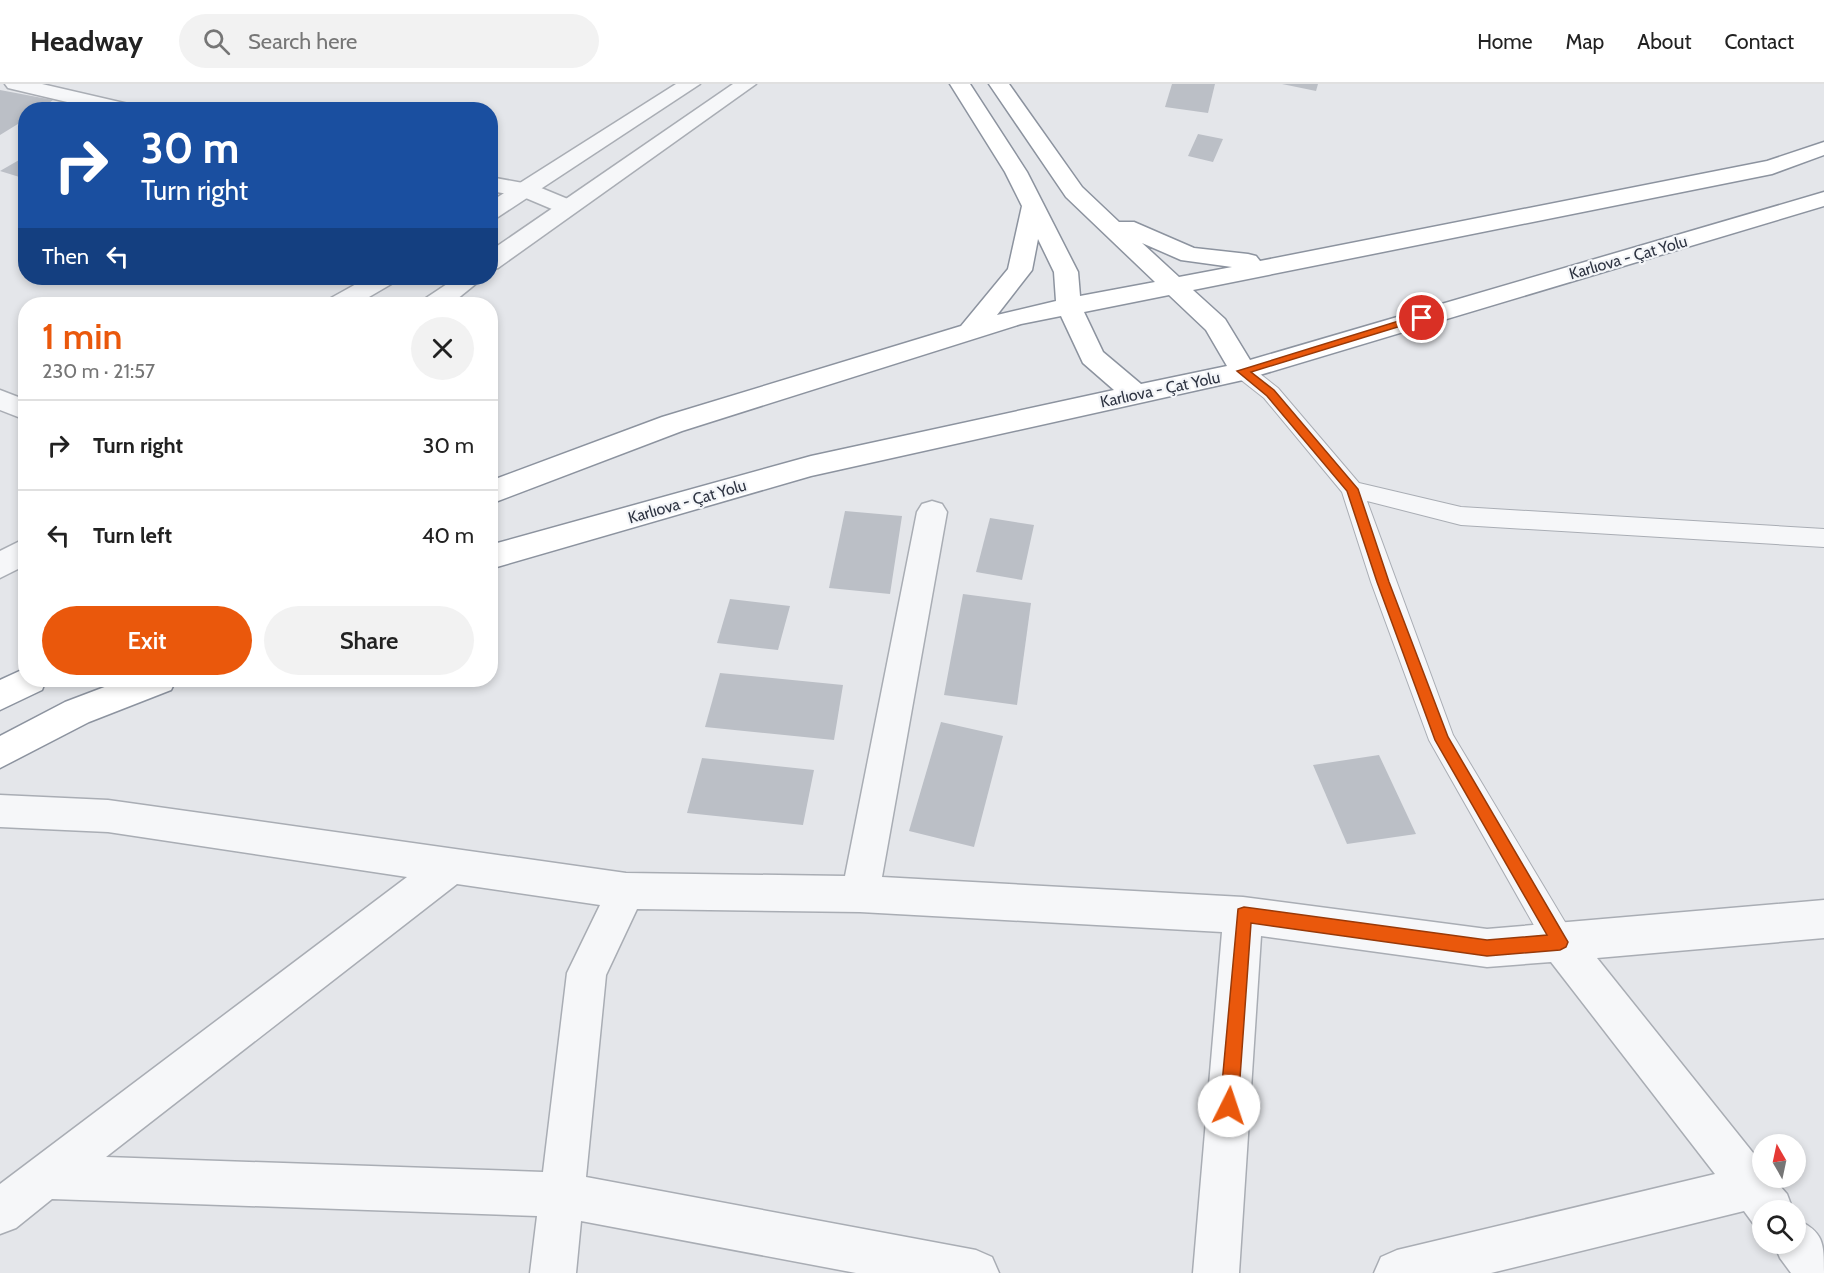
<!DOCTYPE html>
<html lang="en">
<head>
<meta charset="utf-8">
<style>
  body { margin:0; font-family:Cabin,sans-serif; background:#f2f2f2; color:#222; height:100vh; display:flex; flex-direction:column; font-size:22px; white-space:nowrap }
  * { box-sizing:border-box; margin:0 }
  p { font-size:20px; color:#767676 }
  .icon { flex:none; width:33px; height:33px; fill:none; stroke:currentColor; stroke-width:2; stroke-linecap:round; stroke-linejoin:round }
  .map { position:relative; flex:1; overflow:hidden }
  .side { position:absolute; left:18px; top:213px; width:480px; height:390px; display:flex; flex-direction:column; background:#fff; border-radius:24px; box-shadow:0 3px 9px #0003 }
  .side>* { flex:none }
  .hud { position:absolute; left:18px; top:18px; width:480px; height:183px; border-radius:24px; box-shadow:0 3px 9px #0003; background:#1a4fa0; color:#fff; overflow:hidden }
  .needle { width:39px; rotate:351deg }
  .controls { position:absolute; left:1752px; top:1050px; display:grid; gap:12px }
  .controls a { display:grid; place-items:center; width:54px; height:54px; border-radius:50%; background:#fff; box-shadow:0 3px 9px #0003; font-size:30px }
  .pin { position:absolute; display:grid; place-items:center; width:51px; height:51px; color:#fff; margin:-26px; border:3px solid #fff; border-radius:50%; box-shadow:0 2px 6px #0007 }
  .me { position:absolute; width:66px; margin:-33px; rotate:4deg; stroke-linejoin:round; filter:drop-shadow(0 0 4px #0008) }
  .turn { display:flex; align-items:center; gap:21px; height:126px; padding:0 24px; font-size:27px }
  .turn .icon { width:78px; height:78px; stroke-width:2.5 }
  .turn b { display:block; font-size:42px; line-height:51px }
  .then { display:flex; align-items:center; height:57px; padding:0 24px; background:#0003; gap:12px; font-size:22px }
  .round { display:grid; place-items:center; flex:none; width:63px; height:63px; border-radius:32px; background:#f2f2f2 }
  .head { display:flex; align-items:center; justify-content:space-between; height:102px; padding:0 24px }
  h1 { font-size:36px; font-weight:600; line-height:45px; color:#ea580c }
  .action { display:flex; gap:12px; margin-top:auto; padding:12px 24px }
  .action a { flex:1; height:69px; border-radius:36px; background:#ea580c; color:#fff; font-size:24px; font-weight:600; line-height:69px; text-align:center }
  .action a+a { background:#f2f2f2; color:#222 }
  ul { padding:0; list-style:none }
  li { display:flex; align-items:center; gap:18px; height:90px; padding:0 24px; border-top:2px solid #e0e0e0 }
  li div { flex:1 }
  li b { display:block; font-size:22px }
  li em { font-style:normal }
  header { display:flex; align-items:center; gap:36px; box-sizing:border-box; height:84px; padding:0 30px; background:#fff; border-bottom:2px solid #e0e0e0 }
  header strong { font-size:28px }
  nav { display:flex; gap:33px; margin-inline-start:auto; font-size:21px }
  .search { width:420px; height:54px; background:#f2f2f2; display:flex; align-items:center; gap:15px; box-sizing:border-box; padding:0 21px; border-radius:33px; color:#767676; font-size:22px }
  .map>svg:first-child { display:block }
  .building { fill:#bbbfc6 }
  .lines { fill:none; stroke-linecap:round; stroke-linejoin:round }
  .service-casing { stroke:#a9adb4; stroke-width:2 }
  .minor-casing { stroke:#a9adb4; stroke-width:3 }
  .tertiary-casing { stroke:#a9adb4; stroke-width:3 }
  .trunk-casing { stroke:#8c939f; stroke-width:3 }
  .service { fill:#f6f7f9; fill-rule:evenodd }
  .minor { fill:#f6f7f9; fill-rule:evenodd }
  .tertiary { fill:#f6f7f9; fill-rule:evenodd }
  .trunk { fill:#fff; fill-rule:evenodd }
  .route { fill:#ea580c; stroke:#983908; stroke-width:1.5 }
  .labels { text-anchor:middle; stroke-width:4.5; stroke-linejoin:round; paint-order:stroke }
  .street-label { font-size:16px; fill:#2d3341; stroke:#f3f5f8 }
</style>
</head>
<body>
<header>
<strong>Headway</strong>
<div class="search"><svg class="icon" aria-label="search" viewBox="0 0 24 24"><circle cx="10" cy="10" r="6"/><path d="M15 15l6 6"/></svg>Search here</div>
<nav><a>Home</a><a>Map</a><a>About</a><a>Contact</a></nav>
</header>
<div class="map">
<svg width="1824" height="1189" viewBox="0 0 1824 1189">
  <rect width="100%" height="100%" fill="#e4e6ea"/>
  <g class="building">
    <polygon points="1172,0 1215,0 1208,29 1165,23"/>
    <polygon points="1282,0 1318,0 1316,7"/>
    <polygon points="0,6 53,16 39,26 26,26 26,35 0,51"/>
    <polygon points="1198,50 1223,55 1213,78 1188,72"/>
    <polygon points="26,72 26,95 0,87"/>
    <polygon points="845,427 902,432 890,510 829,504"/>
    <polygon points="990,434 1034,441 1022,496 976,488"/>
    <polygon points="963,510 1031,519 1017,621 944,611"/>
    <polygon points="730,515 790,522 778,566 717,559"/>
    <polygon points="720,589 843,601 834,656 705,643"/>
    <polygon points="941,638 1003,652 974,763 909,747"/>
    <polygon points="1379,671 1416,750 1347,760 1313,681"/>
    <polygon points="702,674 814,686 803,741 687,729"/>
  </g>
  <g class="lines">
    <g class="service-casing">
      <polygon id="service" points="1243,280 1250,282 1278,304 1359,399 1461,423 1824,445 1824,463 1461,441 1367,417 1453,651 1571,848 1575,858 1571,868 1560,873 1549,868 1429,656 1371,498 1342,408 1264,314 1236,292 1233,287 1236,282"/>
    </g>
    <g class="minor-casing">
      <g id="minor">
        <polygon points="5,0 42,0 137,22 140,26 101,26 8,4"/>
        <polygon points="490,93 534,101 575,118 578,123 575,128 559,128 521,112 490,107"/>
        <polygon points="0,306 26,316 26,336 0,326"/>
        <path d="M932,417L942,420L947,428L882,793L1243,813L1487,845L1824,816V854L1597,874L1762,1080V1094H1773L1787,1110L1793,1126H1762V1145L1755,1142L1744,1127L1491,1189H1374L1381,1173L1397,1166L1715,1090L1551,878L1487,883L1261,852L1239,1189H1193L1222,848L860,828L637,825L606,891L586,1093L976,1166L992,1173L999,1189H856L581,1137L576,1189H530L537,1132L52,1115L16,1144L0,1150V1100L407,793L108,748L0,743V711L108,716L626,789L845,792L917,428L922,420ZM457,800L600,821L567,889L543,1088L106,1073Z"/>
        <path d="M1796,1135C1824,1148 1824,1159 1824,1189H1791L1780,1174L1774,1160H1796Z"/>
      </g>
    </g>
    <g class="tertiary-casing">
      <g id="tertiary">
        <polygon points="676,0 700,0 498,133 490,135 490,118"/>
        <polygon points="733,0 756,0 498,184 490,186 490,167"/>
        <polygon points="367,194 396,194 393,199 357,220 328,220 331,214"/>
        <polygon points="456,194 483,194 451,220 423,220 426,214"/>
        <polygon points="26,454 26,481 0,494 0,467"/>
      </g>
    </g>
    <g class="trunk-casing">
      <g id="trunk">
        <path d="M950,0H970L1027,88L1078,188L1080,212L1155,198L1066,113L989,0H1009L1082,103L1119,138H1134L1194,164L1248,170L1256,172L1260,177L1767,77L1824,58V71L1772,90L1193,206L1225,235L1250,276L1824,108V122L1243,296L811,392L490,485V461L811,372L1114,306L1083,279L1061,232L1021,240L682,347L490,420V397L662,333L961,242L1008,185L1022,122L1005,88ZM1038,155L1054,188L1056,217L997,231L1032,186ZM1142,159L1181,176L1232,183L1179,193ZM1169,211L1206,246L1227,282L1141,300L1103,268L1084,228Z"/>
        <polygon points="26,584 26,596 46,596 42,606 0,626 0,596"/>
        <polygon points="123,596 176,596 171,606 89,638 0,684 0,652 65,618"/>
      </g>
    </g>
    <use href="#service" class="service"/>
    <use href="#minor" class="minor"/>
    <use href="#tertiary" class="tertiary"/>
    <use href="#trunk" class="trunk"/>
  </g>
  <polygon class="route" points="1418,231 1427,234 1251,288 1274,306 1358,405 1389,498 1448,653 1568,858 1566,863 1560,866 1487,872 1251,839 1238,1022 1235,1028 1229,1031 1223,1028 1220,1022 1238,825 1244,823 1487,856 1547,851 1435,656 1377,498 1347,407 1267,312 1237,287"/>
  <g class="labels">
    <g class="street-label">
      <text transform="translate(1628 173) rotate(-16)" y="6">Karlıova - Çat Yolu</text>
      <text transform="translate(1160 305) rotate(-12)" y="6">Karlıova - Çat Yolu</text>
      <text transform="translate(687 417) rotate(-16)" y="6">Karlıova - Çat Yolu</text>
    </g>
  </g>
</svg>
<div class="controls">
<a><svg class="needle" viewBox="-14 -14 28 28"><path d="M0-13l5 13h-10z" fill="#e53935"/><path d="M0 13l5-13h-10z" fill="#767676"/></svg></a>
<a><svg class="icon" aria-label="search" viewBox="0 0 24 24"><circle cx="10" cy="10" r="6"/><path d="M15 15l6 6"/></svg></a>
</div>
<div class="pin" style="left:1422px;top:234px;background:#d93025"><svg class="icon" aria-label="arrive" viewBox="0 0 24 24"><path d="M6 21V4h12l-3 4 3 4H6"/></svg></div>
<svg class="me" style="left:1229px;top:1022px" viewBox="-20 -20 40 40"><circle r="19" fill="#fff"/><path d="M0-13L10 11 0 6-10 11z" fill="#ea580c"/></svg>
<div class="hud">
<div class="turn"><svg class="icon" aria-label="right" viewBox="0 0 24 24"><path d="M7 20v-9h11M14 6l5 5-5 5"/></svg><div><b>30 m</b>Turn right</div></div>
<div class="then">Then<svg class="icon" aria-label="left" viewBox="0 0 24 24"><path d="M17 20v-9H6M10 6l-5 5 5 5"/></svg></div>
</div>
<section class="side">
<div class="head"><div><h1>1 min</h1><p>230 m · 21:57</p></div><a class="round"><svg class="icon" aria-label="close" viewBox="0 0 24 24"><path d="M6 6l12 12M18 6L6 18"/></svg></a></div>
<ul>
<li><svg class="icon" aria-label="right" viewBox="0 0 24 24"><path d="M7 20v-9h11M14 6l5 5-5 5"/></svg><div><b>Turn right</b></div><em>30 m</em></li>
<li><svg class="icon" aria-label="left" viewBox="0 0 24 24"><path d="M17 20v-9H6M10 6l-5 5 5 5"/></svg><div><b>Turn left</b></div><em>40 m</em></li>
</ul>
<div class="action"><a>Exit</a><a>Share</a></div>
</section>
</div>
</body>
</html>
